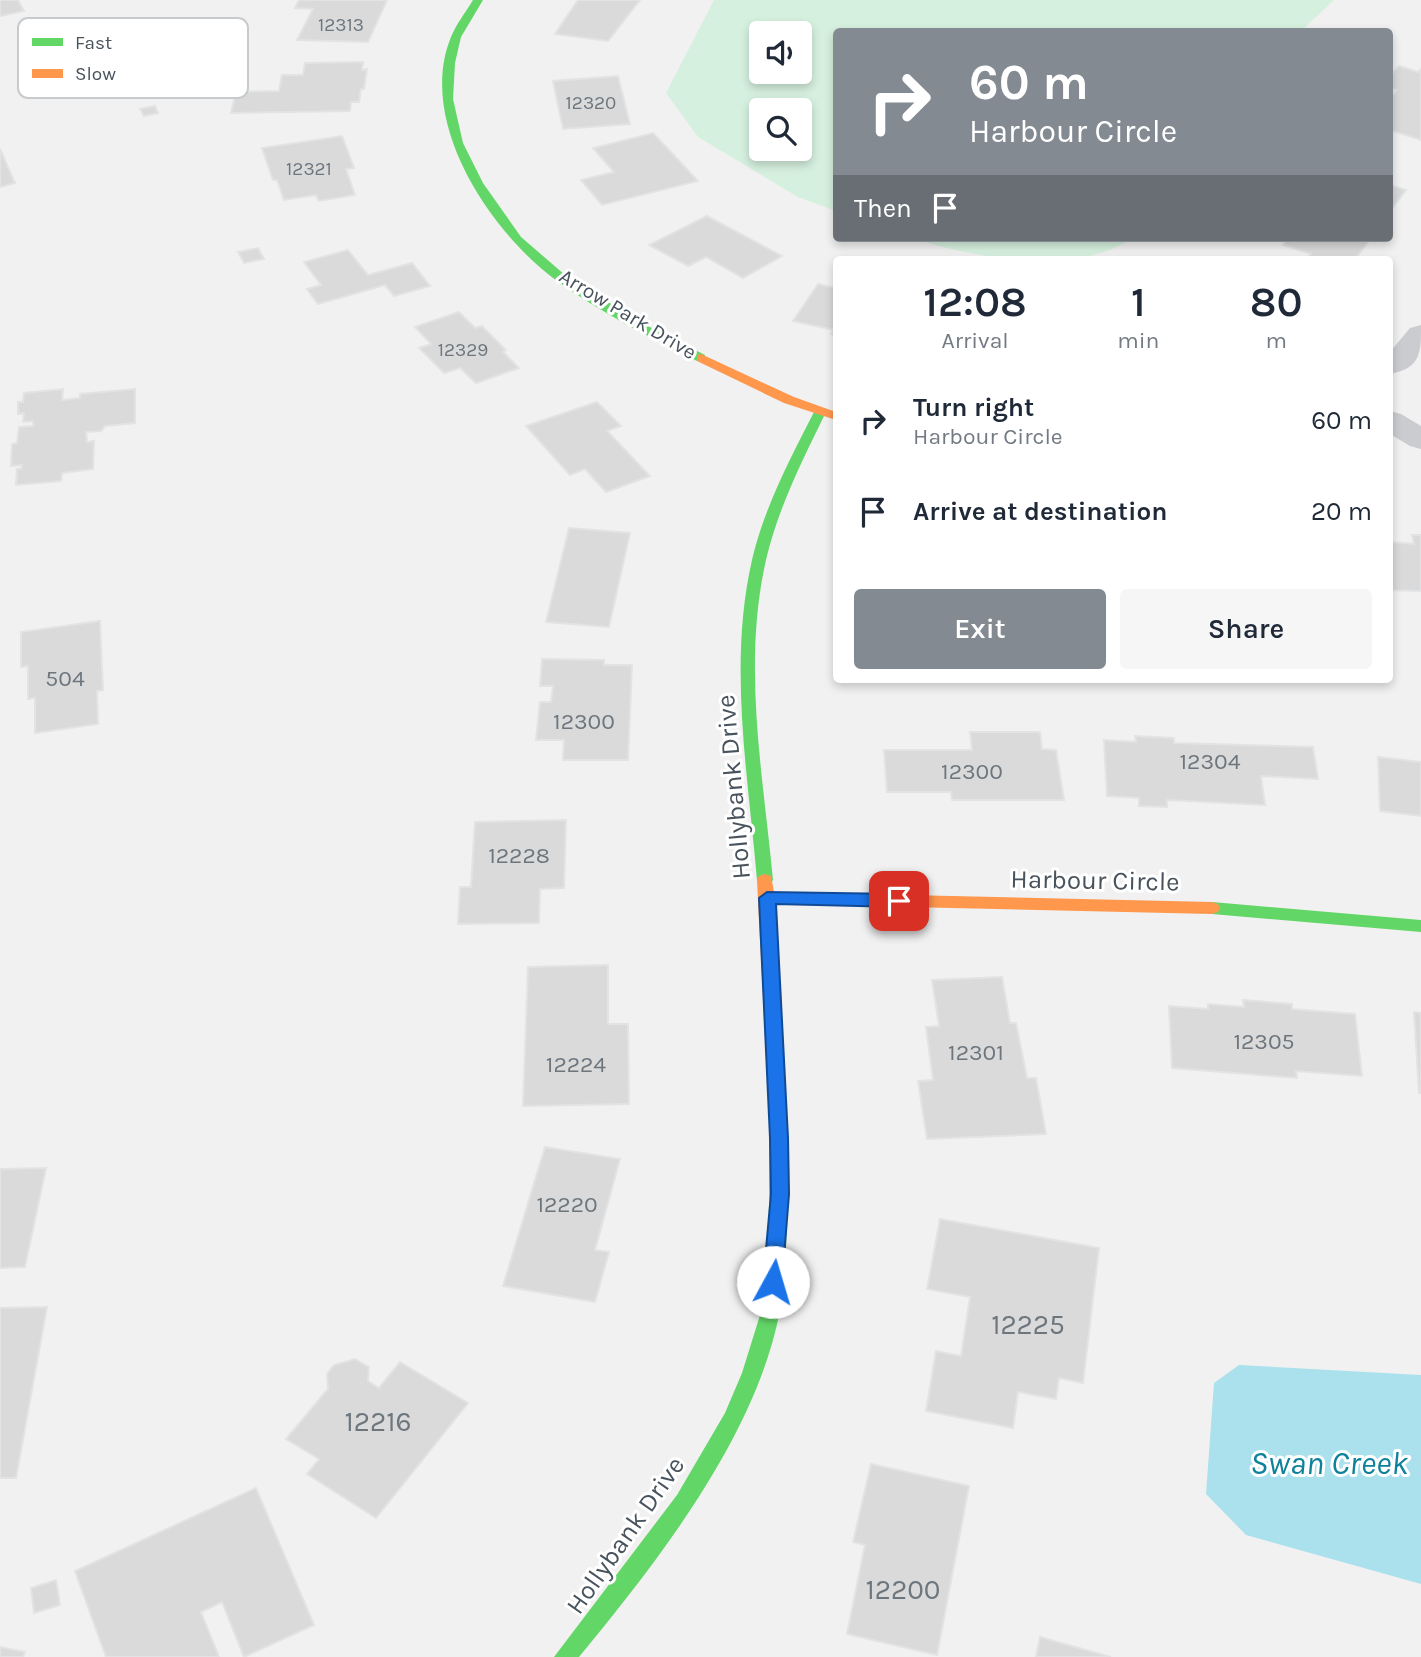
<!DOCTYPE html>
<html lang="en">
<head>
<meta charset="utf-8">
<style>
  body { margin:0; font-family:Karla,sans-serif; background:#f6f6f7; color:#1f2937; height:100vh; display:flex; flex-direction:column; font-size:26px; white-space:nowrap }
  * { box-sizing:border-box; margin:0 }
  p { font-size:23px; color:#747a83 }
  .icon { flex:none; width:38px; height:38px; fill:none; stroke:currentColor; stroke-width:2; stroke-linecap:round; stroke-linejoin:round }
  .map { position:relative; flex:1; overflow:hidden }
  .details { position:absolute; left:833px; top:256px; width:560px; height:427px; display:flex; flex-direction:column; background:#fff; border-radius:7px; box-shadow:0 4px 10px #0003 }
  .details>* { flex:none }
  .guide { position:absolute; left:833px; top:28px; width:560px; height:214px; border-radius:7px; box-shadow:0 4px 10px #0003; background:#838a91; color:#fff; overflow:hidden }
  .fabs { position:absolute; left:749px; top:21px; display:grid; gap:14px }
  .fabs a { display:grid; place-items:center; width:63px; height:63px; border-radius:7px; background:#fff; box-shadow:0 4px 10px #0003; font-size:35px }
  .pin { position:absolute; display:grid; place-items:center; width:60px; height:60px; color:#fff; margin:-30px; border-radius:14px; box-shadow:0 4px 10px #0006 }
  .me { position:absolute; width:77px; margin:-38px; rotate:6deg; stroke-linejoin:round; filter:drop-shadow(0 0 5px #0008) }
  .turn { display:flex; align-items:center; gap:24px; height:147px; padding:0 21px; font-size:32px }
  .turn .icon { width:91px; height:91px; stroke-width:2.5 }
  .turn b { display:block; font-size:49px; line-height:60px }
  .then { display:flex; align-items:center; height:66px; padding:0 21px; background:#0003; gap:14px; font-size:26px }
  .eta { display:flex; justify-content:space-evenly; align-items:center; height:119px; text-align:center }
  .eta b { font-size:42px; font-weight:600; line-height:49px }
  .button { display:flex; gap:14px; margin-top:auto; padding:14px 21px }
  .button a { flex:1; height:80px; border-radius:7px; background:#838a91; color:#fff; font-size:28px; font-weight:600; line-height:80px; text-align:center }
  .button a+a { background:#f6f6f7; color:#1f2937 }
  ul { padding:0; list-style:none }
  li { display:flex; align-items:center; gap:21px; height:91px; padding:0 21px }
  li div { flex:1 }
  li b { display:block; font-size:26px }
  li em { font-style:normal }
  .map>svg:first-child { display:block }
  .green { fill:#d6f0df; fill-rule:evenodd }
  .water { fill:#aae1ed }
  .building { fill:#dadadb; stroke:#e2e3e4; stroke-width:2 }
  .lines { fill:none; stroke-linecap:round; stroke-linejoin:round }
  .street { fill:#cacccf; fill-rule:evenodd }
  .fast { fill:#63d668; fill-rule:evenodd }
  .slow { fill:#ff974d; fill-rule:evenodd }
  .route { fill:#1a73e8; stroke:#114b97; stroke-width:2 }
  .labels { text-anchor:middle; stroke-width:6; stroke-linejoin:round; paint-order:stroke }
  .far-number-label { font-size:19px; fill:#6d767d }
  .far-street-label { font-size:21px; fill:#48535d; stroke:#fff }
  .number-label { font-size:23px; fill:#6d767d }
  .street-label { font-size:26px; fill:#48535d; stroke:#fff }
  .near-number-label { font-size:28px; fill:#6d767d }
  .near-water-label { font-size:33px; font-style:italic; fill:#0e819b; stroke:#fff }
  .key { fill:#fff; stroke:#c8cbce; stroke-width:2 }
  .key-label { font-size:19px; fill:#48535d }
</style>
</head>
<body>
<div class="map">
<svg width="1421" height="1657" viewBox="0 0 1421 1657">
  <rect width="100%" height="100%" fill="#f1f1f1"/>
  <g class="green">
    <path d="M714,0H1334L1301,31L836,32V211L798,197L698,137L666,93ZM761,33H800V72H761ZM761,110H800V149H761Z"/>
    <path d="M913,238H1132C1081,276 969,258 913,238Z"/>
  </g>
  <polygon class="water" points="1239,1365 1421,1375 1421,1584 1246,1535 1206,1494 1214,1383"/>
  <g class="building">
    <polygon points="0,0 18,0 24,11 0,16"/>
    <polygon points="299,0 387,0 368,42 297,40 313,9 295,8"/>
    <polygon points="578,0 640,0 608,41 555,34"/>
    <polygon points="363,62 362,70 367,69 364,89 361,89 359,102 351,102 350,111 231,113 236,92 279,91 282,75 303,75 305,63"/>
    <polygon points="1399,66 1418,72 1421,69 1421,140 1390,130 1390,98 1397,90 1390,88 1390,76"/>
    <polygon points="618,76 630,124 563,129 553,81"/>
    <polygon points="155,106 158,113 144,116 140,109"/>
    <polygon points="653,133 698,181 602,205 581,180 614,172 593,148"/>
    <polygon points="342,136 354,168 346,169 355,195 319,201 316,195 284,200 277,180 273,180 262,148"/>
    <polygon points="0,149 15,183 0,187"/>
    <polygon points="1390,185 1406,190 1390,211"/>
    <polygon points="707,216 782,256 743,278 706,257 688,266 649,245"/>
    <polygon points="1283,238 1371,238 1355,259 1306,259 1311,254 1283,245 1286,241 1282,240"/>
    <polygon points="258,248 264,259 244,263 238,252"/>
    <polygon points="348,250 368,275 412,263 430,286 394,296 385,285 318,304 307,289 321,285 304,262"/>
    <polygon points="818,284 836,288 836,335 831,334 834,330 793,321"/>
    <polygon points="459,312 475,328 482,326 506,350 503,352 519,368 476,383 460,368 444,373 419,348 431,344 415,327"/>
    <polygon points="63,389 62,400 80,398 80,394 135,389 135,423 105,426 101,431 86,432 87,442 94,441 93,469 62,473 61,481 16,485 17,469 21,469 22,465 11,466 12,444 17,443 19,427 33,426 33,421 23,422 24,413 18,414 18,402 23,402 24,393"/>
    <polygon points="597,402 621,426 607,431 650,476 606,492 585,469 570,475 526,426"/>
    <polygon points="569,528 630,533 609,627 546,622"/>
    <polygon points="1412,535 1421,535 1421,591 1390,590 1390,542 1414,544"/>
    <polygon points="100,621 103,690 97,691 98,724 35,733 35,698 28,699 28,666 21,667 21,632"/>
    <polygon points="542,659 604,660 604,665 632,665 628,760 563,760 564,740 536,740 540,702 551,702 553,686 540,686"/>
    <polygon points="970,732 1040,732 1042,749 1056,750 1064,800 952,800 951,792 887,792 884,750 972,750"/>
    <polygon points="1135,736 1174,738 1174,743 1313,747 1318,779 1261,776 1265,805 1167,800 1167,807 1139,806 1139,798 1107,796 1104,740 1136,742"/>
    <polygon points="1378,757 1421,762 1421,816 1380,811"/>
    <polygon points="566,820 564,888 540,889 539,923 458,924 460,887 471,887 475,822"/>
    <polygon points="608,965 608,1024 628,1024 629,1104 523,1106 528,967"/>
    <polygon points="1002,977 1010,1023 1016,1023 1027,1078 1036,1078 1046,1134 927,1139 918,1081 933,1080 926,1027 939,1026 932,980"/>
    <polygon points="1243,1000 1292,1004 1292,1009 1355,1014 1362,1076 1296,1071 1297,1078 1172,1068 1169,1006 1208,1009 1208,1004 1244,1007"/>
    <polygon points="1414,1012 1421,1013 1421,1093 1419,1093"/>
    <polygon points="545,1147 620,1159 595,1250 609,1252 595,1302 503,1286"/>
    <polygon points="46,1168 25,1267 0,1268 0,1169"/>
    <polygon points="940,1219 1099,1248 1083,1383 1059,1378 1056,1399 1018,1392 1013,1428 926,1411 936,1351 961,1356 970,1297 927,1289"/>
    <polygon points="47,1307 16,1478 0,1478 0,1308"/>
    <polygon points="355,1359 369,1367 368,1381 379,1388 400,1362 468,1403 376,1518 307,1474 319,1459 286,1439 328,1389 327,1374 334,1365"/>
    <polygon points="871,1464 969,1486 937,1655 847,1634 865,1545 853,1542"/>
    <polygon points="256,1488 314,1625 244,1657 222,1602 201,1612 219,1657 106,1657 75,1571"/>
    <polygon points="56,1580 60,1605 34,1613 31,1588"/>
    <polygon points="1040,1637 1111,1657 1036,1657"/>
    <polygon points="0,1647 25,1652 23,1657 0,1657"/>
  </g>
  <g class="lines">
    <g class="street">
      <path d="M1421,325C1421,353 1421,368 1390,374V352L1410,328Z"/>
      <polygon points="1390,411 1401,414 1421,426 1421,449 1410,446 1390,434"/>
    </g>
    <g class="fast">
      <path d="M473,0H483L461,37L455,63L453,99L463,143L483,183L521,237L565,275L640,322L705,355V361H697C649,337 600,312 557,281C491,233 416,122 451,37C456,24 466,12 473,0Z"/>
      <path d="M820,408L826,412C803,459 778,508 766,560C742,666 763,774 773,880L771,884H759L757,880C748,774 728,665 752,560C764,508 790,459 814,412Z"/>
      <polygon points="1212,902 1421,920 1421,932 1212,914 1206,912 1204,908 1206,904"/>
      <path d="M778,1196L784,1199L787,1204C786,1239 787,1275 780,1310C757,1435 658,1561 579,1657H554L677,1495L725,1413L742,1373L761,1312L767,1265L769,1204L772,1199Z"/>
    </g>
    <g class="slow">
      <polygon points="701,354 794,397 836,412 836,420 784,403 697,361 697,355"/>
      <polygon points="765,874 771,876 774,892 1212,902 1218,904 1220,908 1218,912 1212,914 774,904 787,1117 787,1204 784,1209 778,1212 772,1209 769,1204 769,1117 757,880 759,876"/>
    </g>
  </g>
  <polygon class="route" points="767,892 899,894 907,901 899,907 776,904 788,1138 789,1194 782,1282 779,1287 773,1290 766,1287 763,1282 771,1194 770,1138 759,898"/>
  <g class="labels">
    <g class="far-number-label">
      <text x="341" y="31">12313</text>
      <text x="591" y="109">12320</text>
      <text x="309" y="175">12321</text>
      <text x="463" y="356">12329</text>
    </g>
    <g class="far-street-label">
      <text transform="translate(628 314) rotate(31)" y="7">Arrow Park Drive</text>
    </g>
    <g class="number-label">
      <text x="65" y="686">504</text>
      <text x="584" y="729">12300</text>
      <text x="1210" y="769">12304</text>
      <text x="972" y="779">12300</text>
      <text x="519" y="863">12228</text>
      <text x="1264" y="1049">12305</text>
      <text x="976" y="1060">12301</text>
      <text x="576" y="1072">12224</text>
      <text x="567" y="1212">12220</text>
    </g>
    <g class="street-label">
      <text transform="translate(733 787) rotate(-95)" y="9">Hollybank Drive</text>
      <text transform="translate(1095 880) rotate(1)" y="9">Harbour Circle</text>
      <text transform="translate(625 1535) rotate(-55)" y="9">Hollybank Drive</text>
    </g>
    <g class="near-number-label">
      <text x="1028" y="1334">12225</text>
      <text x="378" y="1431">12216</text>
      <text x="903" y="1599">12200</text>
    </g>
    <g class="near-water-label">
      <text x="1329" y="1474">Swan Creek</text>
    </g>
  </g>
  <rect x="18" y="18" width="230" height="80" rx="10" class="key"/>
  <rect x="32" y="38" width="31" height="8" fill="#63d668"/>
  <rect x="32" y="69" width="31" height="9" fill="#ff974d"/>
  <g class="key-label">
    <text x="75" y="49">Fast</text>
    <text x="75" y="80">Slow</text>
  </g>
</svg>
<div class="fabs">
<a><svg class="icon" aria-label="sound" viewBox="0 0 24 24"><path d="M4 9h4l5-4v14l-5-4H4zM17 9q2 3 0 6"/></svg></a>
<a><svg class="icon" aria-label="search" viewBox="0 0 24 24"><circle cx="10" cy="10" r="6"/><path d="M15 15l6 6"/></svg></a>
</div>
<div class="pin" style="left:899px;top:901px;background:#d93025"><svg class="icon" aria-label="arrive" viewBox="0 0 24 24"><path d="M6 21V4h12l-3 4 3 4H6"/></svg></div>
<svg class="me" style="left:773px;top:1282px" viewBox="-20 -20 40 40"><circle r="19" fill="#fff"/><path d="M0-13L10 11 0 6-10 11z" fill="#1a73e8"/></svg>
<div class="guide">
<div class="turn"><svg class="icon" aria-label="right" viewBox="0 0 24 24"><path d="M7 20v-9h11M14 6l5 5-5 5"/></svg><div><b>60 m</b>Harbour Circle</div></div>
<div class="then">Then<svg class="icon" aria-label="arrive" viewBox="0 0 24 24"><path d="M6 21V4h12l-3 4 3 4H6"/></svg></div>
</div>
<section class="details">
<div class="eta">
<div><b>12:08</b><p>Arrival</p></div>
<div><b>1</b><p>min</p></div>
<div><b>80</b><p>m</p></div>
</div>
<ul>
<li><svg class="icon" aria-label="right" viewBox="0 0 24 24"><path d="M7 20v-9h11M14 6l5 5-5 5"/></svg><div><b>Turn right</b><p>Harbour Circle</p></div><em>60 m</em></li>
<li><svg class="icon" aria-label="arrive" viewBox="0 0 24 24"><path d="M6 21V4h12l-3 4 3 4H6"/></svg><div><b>Arrive at destination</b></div><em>20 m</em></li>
</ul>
<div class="button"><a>Exit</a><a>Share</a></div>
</section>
</div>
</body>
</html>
